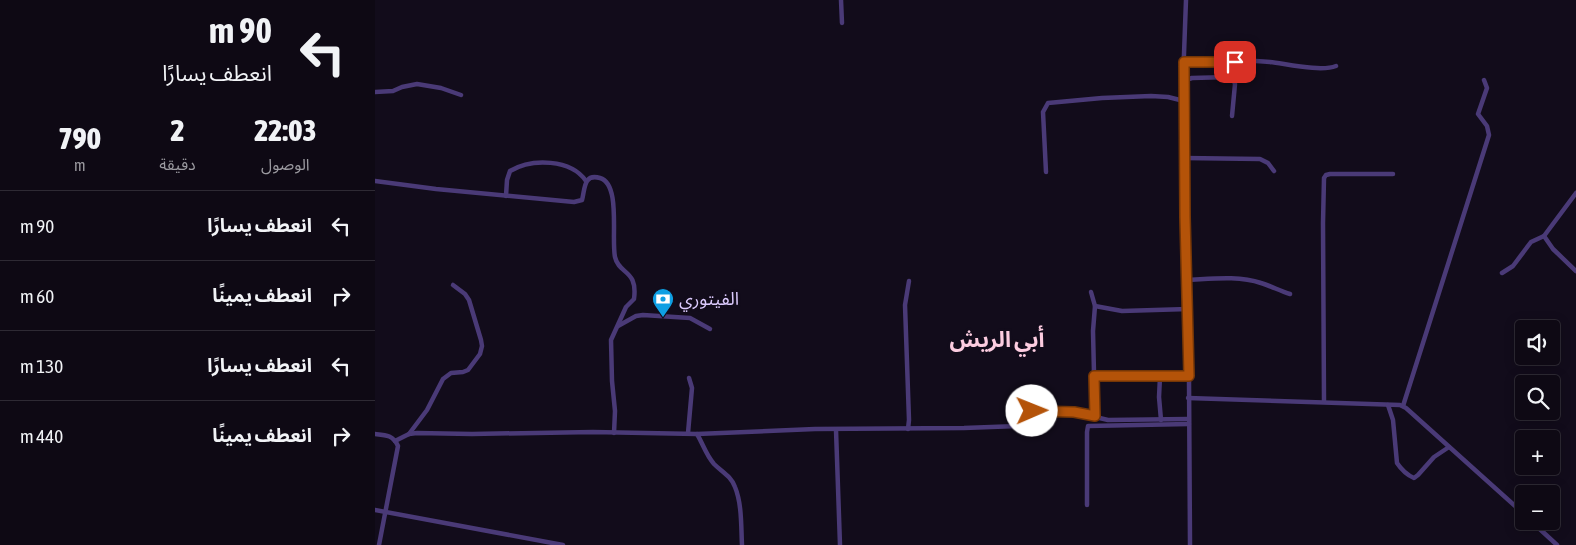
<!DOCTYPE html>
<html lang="ar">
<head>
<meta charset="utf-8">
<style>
  body { margin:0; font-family:"Asap Condensed","Noto Sans Arabic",sans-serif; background:#1c1722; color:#f1f3f6; direction:rtl; height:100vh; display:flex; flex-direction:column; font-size:19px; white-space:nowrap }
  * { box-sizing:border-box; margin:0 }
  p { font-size:16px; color:#9b9aa0 }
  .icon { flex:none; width:28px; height:28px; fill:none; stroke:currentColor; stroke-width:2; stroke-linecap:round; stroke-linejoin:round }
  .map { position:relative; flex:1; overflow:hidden; direction:ltr }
  .sheet { display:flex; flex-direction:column; background:#0e0914; width:375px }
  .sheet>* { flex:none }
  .guide { background:#0e0914; color:#f1f3f6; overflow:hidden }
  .buttons { position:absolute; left:1140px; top:320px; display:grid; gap:10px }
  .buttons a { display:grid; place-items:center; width:45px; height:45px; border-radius:5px; background:#0e0914; box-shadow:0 2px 12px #0003,0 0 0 1px #2e2a34; font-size:25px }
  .pin { position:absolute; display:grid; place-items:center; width:42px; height:42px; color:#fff; margin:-21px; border-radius:10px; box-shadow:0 2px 8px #0006 }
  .me { position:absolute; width:55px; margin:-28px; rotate:89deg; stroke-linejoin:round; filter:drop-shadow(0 0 4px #0008) }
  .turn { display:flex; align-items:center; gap:18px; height:105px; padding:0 20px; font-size:22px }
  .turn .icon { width:65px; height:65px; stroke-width:2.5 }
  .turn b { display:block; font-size:35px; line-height:42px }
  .eta { display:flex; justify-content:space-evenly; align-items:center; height:85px; text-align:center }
  .eta b { font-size:30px; font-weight:800; line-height:35px }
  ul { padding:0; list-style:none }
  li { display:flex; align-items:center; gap:15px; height:70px; padding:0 20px; border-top:1px solid #2e2a34 }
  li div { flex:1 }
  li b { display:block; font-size:19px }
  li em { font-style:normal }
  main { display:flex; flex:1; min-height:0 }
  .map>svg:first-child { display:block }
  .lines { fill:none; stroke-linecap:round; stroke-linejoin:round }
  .street { stroke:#4a3a77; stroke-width:4.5 }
  .route-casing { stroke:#753606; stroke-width:12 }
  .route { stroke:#b45309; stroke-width:9 }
  .labels { text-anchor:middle; stroke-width:5; stroke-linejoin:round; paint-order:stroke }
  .poi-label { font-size:18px; fill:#dbcafc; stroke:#120c1b; text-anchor:start }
  .district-label { font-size:22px; font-weight:bold; fill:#fccce0; stroke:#120c1b }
</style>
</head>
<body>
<main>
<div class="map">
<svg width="1201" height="545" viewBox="0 0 1201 545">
  <rect width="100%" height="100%" fill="#120c1b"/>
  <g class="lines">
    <g class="street">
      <polyline points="466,0 467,23"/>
      <polyline points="811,0 808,81 809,164 814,378 815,545"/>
      <path d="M809,61C837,62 867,59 895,62C912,64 946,72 961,66"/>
      <polyline points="808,81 817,78 854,77 858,78 860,84 857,116"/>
      <polyline points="0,92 18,91 27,87 42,84 66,88 86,95"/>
      <polyline points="809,158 885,159 893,163 899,171"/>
      <polyline points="671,172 668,112 673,103 727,98 776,96 793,97 809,101"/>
      <path d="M0,181L61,189L199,202L207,200C210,190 208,173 225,178C246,184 236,238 240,257C244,275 263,269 259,299L251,307L236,340L237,381L240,411L239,433"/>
      <path d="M131,196L132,180L135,171C157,158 196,159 211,181"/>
      <polyline points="1169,236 1178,249 1201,271"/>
      <polyline points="1127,273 1138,266 1156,242 1169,236 1201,193"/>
      <path d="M811,280C835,279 863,275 886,283C896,286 905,291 915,294"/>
      <polyline points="716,292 720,306 747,311 813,309"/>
      <polyline points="720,306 718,331 720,416"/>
      <polyline points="243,326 261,316 268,315 315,318 335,329"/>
      <polyline points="719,376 785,377"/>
      <polyline points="813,398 1025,405 1031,408 1149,514"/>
      <polyline points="949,401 948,223 949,178 951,175 955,174 1018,174"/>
      <path d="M1013,405L1018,420L1022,463C1026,469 1032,475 1039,478L1043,475L1059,457L1074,447"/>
      <polyline points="1028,406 1114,135 1112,126 1103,114 1112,88 1109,80"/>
      <polyline points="657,411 699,412 733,420 813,419"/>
      <polyline points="786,420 784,397 785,377 814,376"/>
      <polyline points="533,429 534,420 530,305 534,281"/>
      <polyline points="461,430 465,545"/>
      <polyline points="313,433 317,388 314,378"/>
      <path d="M0,434C11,435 18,435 23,446L4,545"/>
      <polyline points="34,434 52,410 68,379 76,373 88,372 93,370 105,354 107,346 106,340 94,300 90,294 78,285"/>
      <path d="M322,434C328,444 331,455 339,464C347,472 356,476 360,487C367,504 366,526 367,545"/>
      <polyline points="20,441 34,434 42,433 97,434 218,432 322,434 440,429 589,428 670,425"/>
      <polyline points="712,505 712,432 713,426 814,424"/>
      <polyline points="0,510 188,545"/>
      <polyline points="1156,521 1182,545"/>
    </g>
  </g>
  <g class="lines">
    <g class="route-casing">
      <polyline id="route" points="657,411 699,412 720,416 719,376 814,376 810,217 809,62 860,62"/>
    </g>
    <use href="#route" class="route"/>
  </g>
  <defs>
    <g id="bank-pin" transform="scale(1.125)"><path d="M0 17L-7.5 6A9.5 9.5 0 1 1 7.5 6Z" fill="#0e9fe3" stroke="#120c1b"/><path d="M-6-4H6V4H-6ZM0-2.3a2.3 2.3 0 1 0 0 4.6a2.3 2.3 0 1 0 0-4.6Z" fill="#fff"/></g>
  </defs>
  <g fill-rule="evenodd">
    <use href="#bank-pin" x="288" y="299"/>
  </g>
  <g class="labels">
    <g class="poi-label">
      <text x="304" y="305">الفيتوري</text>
    </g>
    <g class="district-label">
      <text x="622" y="347">أبي الريش</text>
    </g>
  </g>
</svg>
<div class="buttons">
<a><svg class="icon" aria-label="sound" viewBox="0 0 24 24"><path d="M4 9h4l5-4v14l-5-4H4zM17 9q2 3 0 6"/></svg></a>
<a><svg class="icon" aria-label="search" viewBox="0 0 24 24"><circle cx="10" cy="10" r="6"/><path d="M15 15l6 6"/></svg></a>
<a>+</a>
<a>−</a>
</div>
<div class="pin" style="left:860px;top:62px;background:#d93025"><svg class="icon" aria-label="arrive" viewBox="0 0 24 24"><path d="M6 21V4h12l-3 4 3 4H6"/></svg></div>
<svg class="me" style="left:657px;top:411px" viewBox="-20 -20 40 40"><circle r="19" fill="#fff"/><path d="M0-13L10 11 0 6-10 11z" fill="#b45309"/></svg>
</div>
<section class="sheet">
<div class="guide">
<div class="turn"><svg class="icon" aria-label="left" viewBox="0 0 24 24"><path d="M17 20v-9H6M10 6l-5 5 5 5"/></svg><div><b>90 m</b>انعطف يسارًا</div></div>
</div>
<div class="eta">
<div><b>22:03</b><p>الوصول</p></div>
<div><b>2</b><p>دقيقة</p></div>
<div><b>790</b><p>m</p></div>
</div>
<ul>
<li><svg class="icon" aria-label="left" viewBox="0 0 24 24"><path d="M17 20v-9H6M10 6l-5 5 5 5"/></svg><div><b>انعطف يسارًا</b></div><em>90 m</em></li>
<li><svg class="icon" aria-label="right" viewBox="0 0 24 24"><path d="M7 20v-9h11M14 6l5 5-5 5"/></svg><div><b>انعطف يمينًا</b></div><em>60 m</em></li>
<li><svg class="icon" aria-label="left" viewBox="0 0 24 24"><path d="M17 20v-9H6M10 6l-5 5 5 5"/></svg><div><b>انعطف يسارًا</b></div><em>130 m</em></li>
<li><svg class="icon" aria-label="right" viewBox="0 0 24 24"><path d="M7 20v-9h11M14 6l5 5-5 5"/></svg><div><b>انعطف يمينًا</b></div><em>440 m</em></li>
</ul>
</section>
</main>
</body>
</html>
